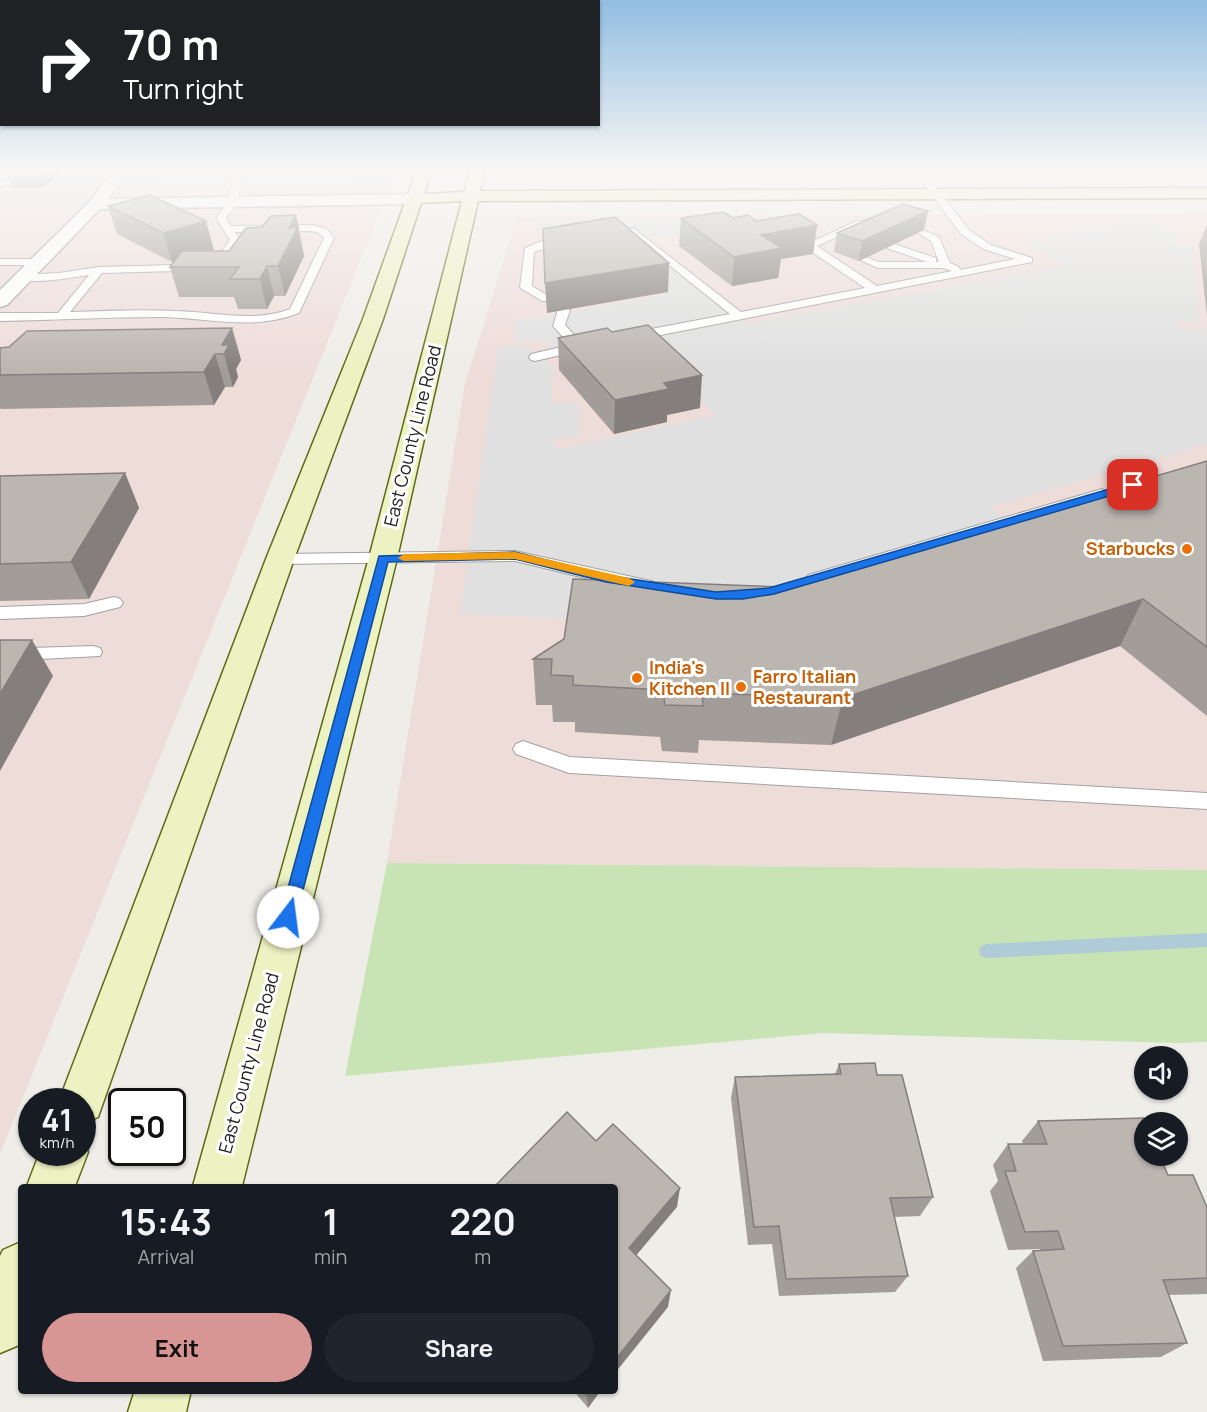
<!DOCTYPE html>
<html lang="en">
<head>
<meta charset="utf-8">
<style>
  body { margin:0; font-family:Manrope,sans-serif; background:#20242c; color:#f1f3f6; height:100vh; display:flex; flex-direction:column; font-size:22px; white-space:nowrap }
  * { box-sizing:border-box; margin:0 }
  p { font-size:20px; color:#9ea1a6 }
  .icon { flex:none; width:33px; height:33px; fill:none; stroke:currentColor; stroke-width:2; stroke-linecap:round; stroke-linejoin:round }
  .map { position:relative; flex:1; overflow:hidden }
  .details { position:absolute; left:18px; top:1184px; width:600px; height:210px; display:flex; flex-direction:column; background:#171b24; border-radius:6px; box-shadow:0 2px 4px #0004 }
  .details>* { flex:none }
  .banner { position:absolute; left:0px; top:0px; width:600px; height:126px; box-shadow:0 2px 4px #0004; background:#202124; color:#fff; overflow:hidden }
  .tools { position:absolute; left:1134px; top:1046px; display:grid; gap:12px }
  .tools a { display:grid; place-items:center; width:54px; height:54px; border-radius:50%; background:#171b24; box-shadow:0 2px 4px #0004; font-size:30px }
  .speed { position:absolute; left:18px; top:1088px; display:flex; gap:12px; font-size:30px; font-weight:700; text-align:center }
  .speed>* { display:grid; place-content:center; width:78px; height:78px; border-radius:50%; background:#171b24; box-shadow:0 2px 4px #0004; line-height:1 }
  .speed small { font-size:15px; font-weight:400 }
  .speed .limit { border:3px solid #111; border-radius:9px; background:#fff; color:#111 }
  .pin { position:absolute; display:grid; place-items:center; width:51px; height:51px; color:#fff; margin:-26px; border-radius:12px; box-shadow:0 3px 9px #0006 }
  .me { position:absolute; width:66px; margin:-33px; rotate:15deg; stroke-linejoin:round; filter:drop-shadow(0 0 4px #0008) }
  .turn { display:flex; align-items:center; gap:21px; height:126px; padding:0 24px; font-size:27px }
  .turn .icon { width:78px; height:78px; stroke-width:2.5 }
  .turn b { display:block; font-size:42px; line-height:51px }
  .eta { display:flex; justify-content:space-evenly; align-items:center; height:102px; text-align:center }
  .eta b { font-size:36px; font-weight:700; line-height:42px }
  .primary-button { display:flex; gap:12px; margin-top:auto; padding:12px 24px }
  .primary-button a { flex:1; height:69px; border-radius:36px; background:#d79693; color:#111; font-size:24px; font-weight:700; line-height:69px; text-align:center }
  .primary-button a+a { background:#20242c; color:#f1f3f6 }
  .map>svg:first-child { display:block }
  .commercial { fill:#eedcd9 }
  .grass { fill:#c8e3b4 }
  .parking { fill:#e0e0e0 }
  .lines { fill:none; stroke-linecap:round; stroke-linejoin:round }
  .stream { fill:#aecbd7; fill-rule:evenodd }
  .service-casing { stroke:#a1a1a1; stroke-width:2 }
  .minor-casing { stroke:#a1a1a1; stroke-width:3 }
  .secondary-casing { stroke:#5c6b13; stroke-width:3 }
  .service { fill:#fff; fill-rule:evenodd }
  .minor { fill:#fff; fill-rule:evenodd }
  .secondary { fill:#edf2c3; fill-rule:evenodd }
  .wall { fill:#a29d98 }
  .shaded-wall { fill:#847f7c }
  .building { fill:#bcb6b1; stroke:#847f7c; stroke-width:1.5 }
  .route { fill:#1a73e8; stroke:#114b97; stroke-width:1.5 }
  .slow { fill:#f59e0b }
  .food-dot { fill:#e8710a; stroke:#fff; stroke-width:2 }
  .labels { text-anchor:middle; stroke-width:6; stroke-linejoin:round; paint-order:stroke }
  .street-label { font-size:18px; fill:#202020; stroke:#fff }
  .food-label { font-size:18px; font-weight:bold; fill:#c56008; stroke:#fff; text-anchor:start }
</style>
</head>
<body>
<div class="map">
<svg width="1207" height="1412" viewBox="0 0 1207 1412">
  <rect width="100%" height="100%" fill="#efede8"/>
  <g class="commercial">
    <polygon points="0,172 396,172 0,1154"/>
    <polygon points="539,172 1207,172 1207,176 539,177"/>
    <polygon points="1207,213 1207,870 387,863 465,384 517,217"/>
  </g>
  <polygon class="grass" points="387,863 1207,870 1207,1042 1175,1043 822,1033 345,1076"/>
  <g class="parking">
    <polygon points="163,172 235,174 352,172 349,179 317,179 314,185 255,185 258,180 219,180 213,187 165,186 170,180 157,180"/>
    <polygon points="779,219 785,236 671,234 647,238 750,323 1065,266 1022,241 1145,219 1183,236 1171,238 1171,242 1192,246 1200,323 1179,320 1173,323 1188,331 1207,328 1207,444 990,507 1040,547 756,628 460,614 498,347 527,347 553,366 552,403 579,403 579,437 556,438 552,441 553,445 559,449 716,415 640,344 569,367 546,341 514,342 516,319 538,318 670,294 610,239 547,238 538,225 539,221"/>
  </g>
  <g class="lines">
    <polygon class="stream" points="1207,933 1207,947 987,958 981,956 979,951 981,946 987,944"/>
    <g class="service-casing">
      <g id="service">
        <polygon points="18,172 28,172 16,183 0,187 0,181 10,179"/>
        <polygon points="915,172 924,172 969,230 991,245 1032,258 1032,262 630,341 624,337 630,333 730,314 629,233 629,229 633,228 741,312 865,288 806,248 790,231 795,228 811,242 857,221 863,221 863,225 817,246 877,286 952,271 944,268 878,268 858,259 863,256 879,262 927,262 887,248 887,244 891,243 936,258 936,262 939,262 931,241 916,232 921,229 939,237 950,263 959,267 960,270 1015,259 983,249 961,234"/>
        <path d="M237,175L241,178L238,202L226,218L231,226L312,225L327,229L334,238L299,313C254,331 209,318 162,317C108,317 54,320 0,321V313H58L89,275C74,277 29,286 18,277L19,275L59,273L99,267L213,264L230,240L216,218L228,202L233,178ZM312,231L319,233L324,238L290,309C253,323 215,312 176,311C141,309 106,311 70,312L102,273L216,270L220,269L240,240L235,232Z"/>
        <polygon points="568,236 572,237 572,241 534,252 532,286 550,297 550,301 542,301 522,289 520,287 525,248 539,242"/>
        <polygon points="0,259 39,259 44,262 39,265 0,265"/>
        <polygon points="564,307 570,310 565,325 582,343 589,346 587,349 535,361 531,360 529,357 531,354 570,345 553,326 558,310"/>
        <polygon points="1102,489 1110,494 1107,497 820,583 808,583 806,579 808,575"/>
        <polygon points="515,551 646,580 652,581 655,585 652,589 646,590 606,583 515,561 280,564 272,559 280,554"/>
        <polygon points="114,597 120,599 123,603 120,607 84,616 0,619 0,607 84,604"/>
        <polygon points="93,646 100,648 102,652 100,656 0,661 0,649"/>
        <polygon points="523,741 570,757 1207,793 1207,809 569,773 516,754 513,749 516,744"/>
      </g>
    </g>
    <g class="minor-casing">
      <polygon id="minor" points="112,172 127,172 108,199 415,194 423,199 415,204 100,209 7,305 0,307 0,290 90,201"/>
    </g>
    <g class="secondary-casing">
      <g id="secondary">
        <polygon points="416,172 431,172 424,194 464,192 470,172 484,172 480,191 1207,188 1207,198 478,201 397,558 242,1186 193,1186 369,558 462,201 421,203 383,319 294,559 98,1117 82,1124 82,1101 59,1101 266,559 363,319"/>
        <polygon points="82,1139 88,1152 75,1186 27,1186 40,1152 82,1152"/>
        <polygon points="21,1242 21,1341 19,1345 0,1353 0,1256 3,1250"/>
        <polygon points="135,1390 191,1390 186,1412 128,1412"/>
      </g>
    </g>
    <use href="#service" class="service"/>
    <use href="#minor" class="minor"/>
    <use href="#secondary" class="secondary"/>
  </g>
  <g class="wall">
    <polygon points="0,172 62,172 42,188 13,188 8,176 0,176"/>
    <polygon points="108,206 214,250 209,251 229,251 262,227 296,215 304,256 285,296 274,296 267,309 238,309 234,297 179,297 170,267 174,261 172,262 117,234"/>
    <polygon points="681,218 733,218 756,221 817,225 813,254 781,259 778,278 732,286 679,246"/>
    <polygon points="1207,224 1207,317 1199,244"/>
    <polygon points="924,230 859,261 834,252 837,233"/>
    <polygon points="232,328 241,360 236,369 238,377 233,387 225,387 214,405 1,409 0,408 0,348"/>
    <polygon points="558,338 700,408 667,415 667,422 614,434 559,370"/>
    <polygon points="1207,461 1207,716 1120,646 831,745 699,740 698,753 662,751 660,737 575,732 575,722 553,722 552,705 536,705 533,659 1075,504 1078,499"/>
    <polygon points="125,473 139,508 89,599 0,601 0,476"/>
    <polygon points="839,1064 877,1075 933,1197 920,1216 894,1217 908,1276 895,1292 779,1296 772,1244 748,1245 731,1098 735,1077 835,1074"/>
    <polygon points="1038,1121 1168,1175 1207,1207 1207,1294 1169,1295 1187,1343 1161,1357 1043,1361 1016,1268 1033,1251 1040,1251 1040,1249 1008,1250 990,1191 998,1181 993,1165 1008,1144 1023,1144 1022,1141"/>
    <polygon points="573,1390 601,1390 588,1408"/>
  </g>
  <g class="shaded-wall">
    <polygon points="36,172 62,172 42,188"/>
    <polygon points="928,211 924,230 859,261 862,241"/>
    <polygon points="296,215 304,256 285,296 278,266 289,228"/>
    <polygon points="206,221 214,250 172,262 163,233"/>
    <polygon points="817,225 813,254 781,259 778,278 732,286 734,257 761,235"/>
    <polygon points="669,263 668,292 547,313 545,283"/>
    <polygon points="267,266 274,296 267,309 260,279"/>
    <polygon points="232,328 241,360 236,369 238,377 233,387 224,354 222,345"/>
    <polygon points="215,354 225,387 214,405 204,372"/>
    <polygon points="702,375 700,408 667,415 667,422 614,434 615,400 664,383"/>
    <polygon points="125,473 139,508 89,599 71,562"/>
    <polygon points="1143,599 1120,646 831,745 843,698"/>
    <polygon points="32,640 53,676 0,771 0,694"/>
    <polygon points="680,1188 677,1207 628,1265 629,1248"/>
    <polygon points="671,1290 668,1307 615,1373 615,1360"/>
    <polygon points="591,1390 601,1390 588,1408 587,1396"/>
  </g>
  <g class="building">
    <polygon points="150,195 206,221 163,233 108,206"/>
    <polygon points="903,204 928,211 862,241 837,233"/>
    <polygon points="723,212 733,218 748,215 756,221 799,214 817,225 761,235 782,248 734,257 681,218"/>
    <polygon points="296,215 289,228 298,227 278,266 267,266 260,279 230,279 239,267 170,267 182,251 229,251 246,228 262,227 271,216"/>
    <polygon points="615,217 669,263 545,283 543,229"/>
    <polygon points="648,325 702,375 664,383 669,389 615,400 558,338 607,328 612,332"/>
    <polygon points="232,328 222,345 229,345 224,354 215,354 204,372 0,375 0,348 9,347 27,331"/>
    <polygon points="1207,461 1207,647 1143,599 843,698 702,693 703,706 665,705 663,690 573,685 573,676 551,675 552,659 533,659 564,639 573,579 784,587 1082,502 1078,499"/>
    <polygon points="125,473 71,562 0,564 0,476"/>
    <polygon points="0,640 32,640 0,694"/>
    <polygon points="875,1063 877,1075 902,1075 933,1197 890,1198 908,1276 786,1279 779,1226 754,1227 735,1077 841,1074 839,1064"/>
    <polygon points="567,1112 596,1141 613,1124 680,1188 629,1248 671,1290 615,1360 615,1186 495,1186"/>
    <polygon points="1144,1118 1146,1122 1144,1122 1144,1155 1159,1155 1168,1175 1193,1175 1207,1207 1207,1278 1163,1280 1187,1343 1063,1346 1033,1251 1064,1249 1058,1231 1025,1232 1005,1171 1016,1171 1008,1144 1047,1144 1038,1121"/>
    <polygon points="582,1390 591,1390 587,1396"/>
  </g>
  <linearGradient id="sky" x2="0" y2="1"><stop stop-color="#91bde1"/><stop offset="0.46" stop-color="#f8f7f5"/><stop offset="1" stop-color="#f8f7f5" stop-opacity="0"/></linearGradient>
  <rect width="1207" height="370" fill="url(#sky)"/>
  <polygon class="route" points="1133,482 1138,485 1137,488 774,594 743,599 716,599 606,582 515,559 388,562 296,917 294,922 288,924 282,922 280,917 379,556 515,552 606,575 716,592 769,588"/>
  <polygon class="slow" points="515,552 629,578 635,582 629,586 515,559 404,561 398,558 404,554"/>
  <g class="food-dot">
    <circle cx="1187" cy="549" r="6"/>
    <circle cx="637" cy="678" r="6"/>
    <circle cx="741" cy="687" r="6"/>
  </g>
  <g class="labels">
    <g class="street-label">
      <text transform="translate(413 436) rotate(-76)" y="6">East County Line Road</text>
      <text transform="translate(249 1063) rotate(-75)" y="6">East County Line Road</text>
    </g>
    <g class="food-label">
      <text x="1175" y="555" text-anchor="end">Starbucks</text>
      <text x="649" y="674">India's<tspan x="649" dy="21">Kitchen II</tspan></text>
      <text x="753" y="683">Farro Italian<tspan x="753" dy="21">Restaurant</tspan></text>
    </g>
  </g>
</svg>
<div class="tools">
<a><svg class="icon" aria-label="sound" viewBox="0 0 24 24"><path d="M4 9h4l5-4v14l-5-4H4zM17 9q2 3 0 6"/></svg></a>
<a><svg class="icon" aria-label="layers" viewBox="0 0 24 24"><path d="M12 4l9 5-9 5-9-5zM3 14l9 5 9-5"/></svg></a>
</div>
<div class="speed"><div>41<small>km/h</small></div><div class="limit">50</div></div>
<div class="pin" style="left:1133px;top:485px;background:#d93025"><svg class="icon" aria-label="arrive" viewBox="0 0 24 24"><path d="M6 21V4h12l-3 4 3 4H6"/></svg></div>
<svg class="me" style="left:288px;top:917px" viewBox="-20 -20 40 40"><circle r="19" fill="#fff"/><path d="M0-13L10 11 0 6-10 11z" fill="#1a73e8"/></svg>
<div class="banner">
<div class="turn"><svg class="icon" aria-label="right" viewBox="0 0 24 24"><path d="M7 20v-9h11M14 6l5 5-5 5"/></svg><div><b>70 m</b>Turn right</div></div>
</div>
<section class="details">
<div class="eta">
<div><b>15:43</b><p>Arrival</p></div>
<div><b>1</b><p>min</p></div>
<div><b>220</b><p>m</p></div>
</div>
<div class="primary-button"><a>Exit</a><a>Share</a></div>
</section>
</div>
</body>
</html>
